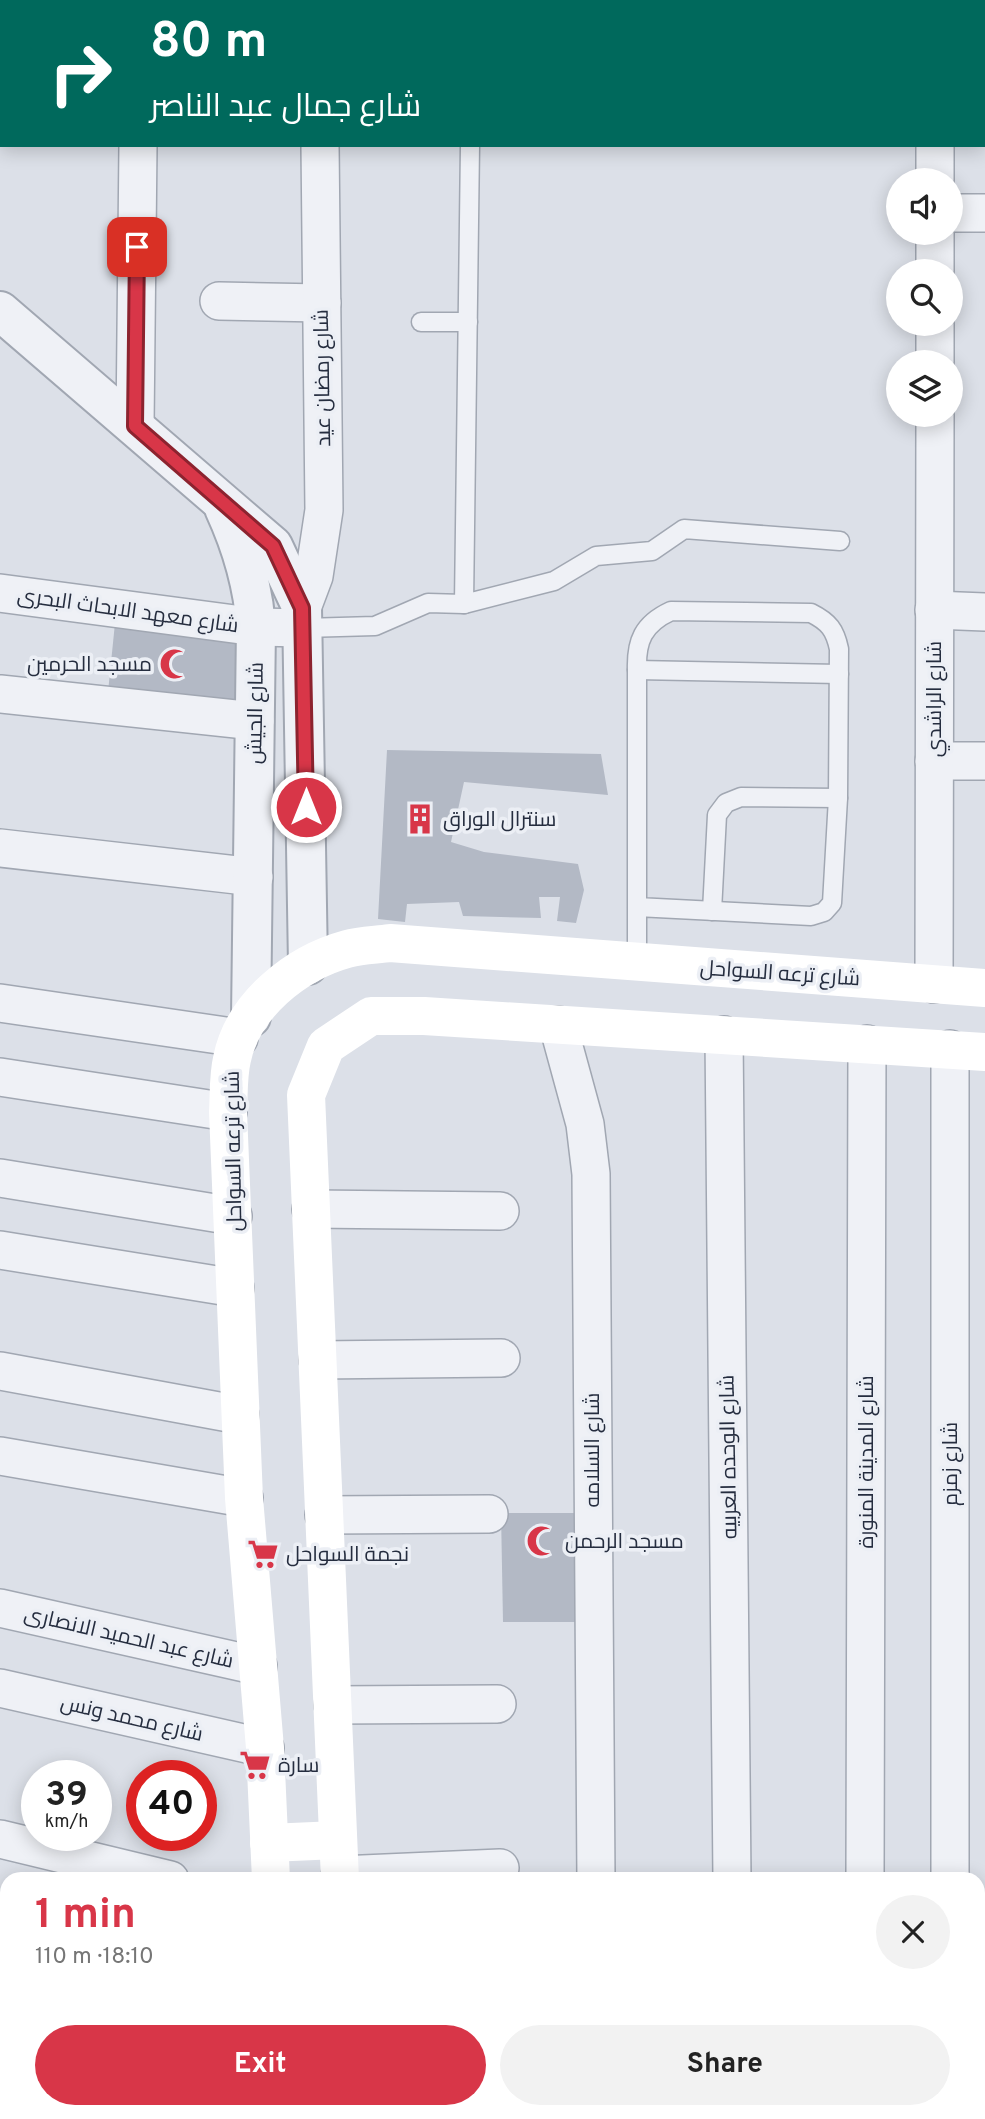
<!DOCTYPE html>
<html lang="en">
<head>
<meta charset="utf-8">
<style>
  body { margin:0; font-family:Overpass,Cairo,sans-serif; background:#f2f2f2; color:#222; height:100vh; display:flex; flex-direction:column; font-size:26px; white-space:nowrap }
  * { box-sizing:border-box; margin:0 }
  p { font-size:23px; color:#767676 }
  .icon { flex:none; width:38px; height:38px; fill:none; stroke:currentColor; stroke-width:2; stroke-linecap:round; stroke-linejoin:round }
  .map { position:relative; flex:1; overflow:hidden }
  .side { position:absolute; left:0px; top:1872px; width:985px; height:247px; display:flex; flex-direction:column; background:#fff; border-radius:21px 21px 0 0; box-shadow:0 4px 18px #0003 }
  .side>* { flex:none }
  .guide { position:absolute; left:0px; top:0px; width:985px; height:147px; box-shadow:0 4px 18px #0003; background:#00695c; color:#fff; overflow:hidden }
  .fabs { position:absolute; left:886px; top:168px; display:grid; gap:14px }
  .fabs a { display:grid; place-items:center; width:77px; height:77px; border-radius:50%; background:#fff; box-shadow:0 4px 18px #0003; font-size:35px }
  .speed { position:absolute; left:21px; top:1760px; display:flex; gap:14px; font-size:35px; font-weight:700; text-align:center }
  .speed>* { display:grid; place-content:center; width:91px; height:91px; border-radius:50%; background:#fff; box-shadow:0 4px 18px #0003; line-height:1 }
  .speed small { font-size:18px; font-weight:400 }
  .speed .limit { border:10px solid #d22; background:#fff; color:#111 }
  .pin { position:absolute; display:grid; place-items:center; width:60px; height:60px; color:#fff; margin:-30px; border-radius:14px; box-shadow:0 4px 10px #0006 }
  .me { position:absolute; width:77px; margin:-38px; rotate:0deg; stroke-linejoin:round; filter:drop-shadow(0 0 5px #0008) }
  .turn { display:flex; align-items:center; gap:24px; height:147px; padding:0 35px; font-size:32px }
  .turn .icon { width:91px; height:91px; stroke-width:2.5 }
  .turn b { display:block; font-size:49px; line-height:60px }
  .round { display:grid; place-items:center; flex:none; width:74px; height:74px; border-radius:37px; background:#f2f2f2 }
  .head { display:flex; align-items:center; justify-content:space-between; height:119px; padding:0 35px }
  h1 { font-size:42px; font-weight:700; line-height:52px; color:#d83648 }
  .primary-button { display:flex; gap:14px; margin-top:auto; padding:14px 35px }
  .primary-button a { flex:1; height:80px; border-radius:42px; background:#d83648; color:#fff; font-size:28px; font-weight:700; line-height:80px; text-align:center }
  .primary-button a+a { background:#f2f2f2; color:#222 }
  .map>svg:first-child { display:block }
  .building { fill:#b3b9c5 }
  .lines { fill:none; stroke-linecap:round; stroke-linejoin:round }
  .service-casing { stroke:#a1a7b2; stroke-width:21 }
  .minor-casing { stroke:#a1a7b2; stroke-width:40 }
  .tertiary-casing { stroke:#a1a7b2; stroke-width:42 }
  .service { stroke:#eff1f6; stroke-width:18 }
  .minor { stroke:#eff1f6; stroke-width:37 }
  .tertiary { stroke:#eff1f6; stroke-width:38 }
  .secondary { stroke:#fff; stroke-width:38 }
  .route-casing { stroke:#8c232f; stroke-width:18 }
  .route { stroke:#d83648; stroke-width:12 }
  .labels { text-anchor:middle; stroke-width:7; stroke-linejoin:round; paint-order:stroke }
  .street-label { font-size:21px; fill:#252d3f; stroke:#eceff5 }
  .poi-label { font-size:21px; fill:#252d3f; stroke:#eceff5; text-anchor:start }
</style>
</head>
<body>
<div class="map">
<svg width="985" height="2119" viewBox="0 0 985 2119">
  <rect width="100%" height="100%" fill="#dce0e8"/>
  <g class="building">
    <polygon points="115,623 242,635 235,705 108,692"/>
    <polygon points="387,750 601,754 608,795 464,782 451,842 484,852 578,864 584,890 576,923 557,921 560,897 539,897 541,918 463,916 459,902 407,904 405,922 378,919"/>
    <polygon points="501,1513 582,1513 583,1622 503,1622"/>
  </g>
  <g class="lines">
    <g class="service-casing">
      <g id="service">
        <polyline points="472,2 472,0"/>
        <polyline points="421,322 468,322"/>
        <polyline points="464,604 470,145"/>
        <polyline points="304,628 375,626 428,603 464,604 554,581 596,556 652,551 684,529 840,541"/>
        <polyline points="637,670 839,674"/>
        <path d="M637,907L811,916L824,912L832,903L838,798L839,649C835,630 829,622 811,613L671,611C643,624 636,641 637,670V962"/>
        <polyline points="712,911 717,815 726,803 741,797 838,798"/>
      </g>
    </g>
    <g class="minor-casing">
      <g id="minor">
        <polyline points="319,0 319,2"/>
        <polyline points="935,0 935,2"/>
        <polyline points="63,2 63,0"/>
        <polyline points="140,2 140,0"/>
        <polyline points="984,53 985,53"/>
        <polyline points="935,180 935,145"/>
        <polyline points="950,213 985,213"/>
        <polyline points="935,271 935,233"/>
        <polyline points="219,301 322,303"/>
        <polyline points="935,362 935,324"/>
        <polyline points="135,426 138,145"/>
        <polyline points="0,593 256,627 304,628"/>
        <polyline points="302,608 314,576 324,510 320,145"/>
        <polyline points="934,610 985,612"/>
        <polyline points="0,694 255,721"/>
        <polyline points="934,761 985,761"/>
        <polyline points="0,848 254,877"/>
        <polyline points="934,984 935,415"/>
        <polyline points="0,1003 239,1038"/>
        <polyline points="558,1025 585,1124 591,1174 596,1880"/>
        <polyline points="724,1035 732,1880"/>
        <polyline points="0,1077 228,1112"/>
        <polyline points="0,1178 233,1216"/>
        <polyline points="311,1209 500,1211"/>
        <polyline points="0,1250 235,1288"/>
        <polyline points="318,1360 501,1358"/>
        <polyline points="0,1371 240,1415"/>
        <polyline points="0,1456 244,1498"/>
        <polyline points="324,1515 489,1514"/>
        <polyline points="0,1608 258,1666"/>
        <polyline points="0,1688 265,1748"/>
        <polyline points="333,1705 497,1704"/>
        <polyline points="0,1839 170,1880"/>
        <polyline points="340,1875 500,1868"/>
        <polyline points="865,1880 867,1044"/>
        <polyline points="950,1880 950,1049"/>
        <polyline points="0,1961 7,1962"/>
        <polyline points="0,2103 7,2105"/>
        <polyline points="38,2112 67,2119"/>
        <polyline points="598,2112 598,2119"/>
        <polyline points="734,2112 734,2119"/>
        <polyline points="865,2119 865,2112"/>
        <polyline points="949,2119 949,2112"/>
      </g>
    </g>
    <g class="tertiary-casing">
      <g id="tertiary">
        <polyline points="0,311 273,546 302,608 308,965"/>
        <path d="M224,508C242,547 253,584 256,627L251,1017"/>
      </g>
    </g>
    <use href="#service" class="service"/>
    <use href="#minor" class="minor"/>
    <use href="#tertiary" class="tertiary"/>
    <g class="secondary">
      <polyline points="269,1843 337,1840"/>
      <path d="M271,1880L265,1748L244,1498L228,1112C229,1095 228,1076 232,1059C243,1005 296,963 347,949C361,945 376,945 390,943L985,988"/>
      <polyline points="340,1880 306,1095 326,1046 371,1016 424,1016 985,1052"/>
      <polyline points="287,2112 287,2119"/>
      <polyline points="355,2112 355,2119"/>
    </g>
  </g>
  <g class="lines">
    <g class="route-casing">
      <polyline id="route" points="137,247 135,426 273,546 302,608 306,807"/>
    </g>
    <use href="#route" class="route"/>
  </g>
  <defs>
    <g id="mosque-bare" transform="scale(2.415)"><path d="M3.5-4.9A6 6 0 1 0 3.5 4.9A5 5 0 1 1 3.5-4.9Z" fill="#d83648" stroke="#eceff5" stroke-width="2.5" paint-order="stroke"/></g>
    <g id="building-bare" transform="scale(2.415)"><path d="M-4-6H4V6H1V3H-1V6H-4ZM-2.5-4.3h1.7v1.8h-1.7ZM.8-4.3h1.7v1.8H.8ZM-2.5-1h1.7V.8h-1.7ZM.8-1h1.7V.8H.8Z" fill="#d83648" stroke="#eceff5" stroke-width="2.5" paint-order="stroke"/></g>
    <g id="supermarket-bare" transform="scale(2.415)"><path d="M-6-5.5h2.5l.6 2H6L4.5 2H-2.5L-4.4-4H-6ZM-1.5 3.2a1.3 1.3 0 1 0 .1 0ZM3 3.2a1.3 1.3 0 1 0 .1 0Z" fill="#d83648" stroke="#eceff5" stroke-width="2.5" paint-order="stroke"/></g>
  </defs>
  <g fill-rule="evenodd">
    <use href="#mosque-bare" x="175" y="664"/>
    <use href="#building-bare" x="420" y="819"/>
    <use href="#mosque-bare" x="542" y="1541"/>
    <use href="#supermarket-bare" x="263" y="1554"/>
    <use href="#supermarket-bare" x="255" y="1765"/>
  </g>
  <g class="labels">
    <g class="street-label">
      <text transform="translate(322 378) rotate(-91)" y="7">شارع رمضان عيد</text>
      <text transform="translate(128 610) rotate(8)" y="7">شارع معهد الابحاث البحرى</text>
      <text transform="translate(934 699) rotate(-90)" y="7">شارع الراشدي</text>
      <text transform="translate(255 713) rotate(-89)" y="7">شارع الجيش</text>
      <text transform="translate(780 973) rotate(4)" y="7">شارع ترعه السواحل</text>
      <text transform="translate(233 1151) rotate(-91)" y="7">شارع ترعه السواحل</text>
      <text transform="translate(592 1450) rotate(-90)" y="7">شارع السلامه</text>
      <text transform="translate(728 1457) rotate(-91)" y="7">شارع الوحده العربيه</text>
      <text transform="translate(866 1462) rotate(-90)" y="7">شارع المدينة المنورة</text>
      <text transform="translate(950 1464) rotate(-90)" y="7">شارع زمزم</text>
      <text transform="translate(129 1637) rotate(13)" y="7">شارع عبد الحميد الانصارى</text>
      <text transform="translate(132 1718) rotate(13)" y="7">شارع محمد ونس</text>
    </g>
    <g class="poi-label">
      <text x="152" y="671" text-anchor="end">مسجد الحرمين</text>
      <text x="443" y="826">سنترال الوراق</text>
      <text x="565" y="1548">مسجد الرحمن</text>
      <text x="286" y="1561">نجمة السواحل</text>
      <text x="278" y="1772">سارة</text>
    </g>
  </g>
</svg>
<div class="fabs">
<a><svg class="icon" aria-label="sound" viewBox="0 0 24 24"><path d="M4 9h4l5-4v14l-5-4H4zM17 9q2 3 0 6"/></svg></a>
<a><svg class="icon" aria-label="search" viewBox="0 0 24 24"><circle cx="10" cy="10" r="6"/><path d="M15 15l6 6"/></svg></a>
<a><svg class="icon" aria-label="layers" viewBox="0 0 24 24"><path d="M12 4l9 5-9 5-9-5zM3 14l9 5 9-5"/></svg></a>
</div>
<div class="speed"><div>39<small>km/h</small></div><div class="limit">40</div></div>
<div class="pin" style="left:137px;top:247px;background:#d93025"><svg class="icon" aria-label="arrive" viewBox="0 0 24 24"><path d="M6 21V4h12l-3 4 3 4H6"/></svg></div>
<svg class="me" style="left:306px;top:807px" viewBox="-20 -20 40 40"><circle r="17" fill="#d83648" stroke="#fff" stroke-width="3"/><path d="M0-11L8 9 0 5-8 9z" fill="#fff"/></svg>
<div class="guide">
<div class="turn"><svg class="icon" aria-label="right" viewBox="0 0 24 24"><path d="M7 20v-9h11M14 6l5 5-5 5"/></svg><div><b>80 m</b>شارع جمال عبد الناصر</div></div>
</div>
<section class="side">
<div class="head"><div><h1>1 min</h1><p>110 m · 18:10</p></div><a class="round"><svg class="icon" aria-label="close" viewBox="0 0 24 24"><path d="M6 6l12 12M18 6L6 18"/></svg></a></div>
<div class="primary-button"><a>Exit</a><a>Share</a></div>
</section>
</div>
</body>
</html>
